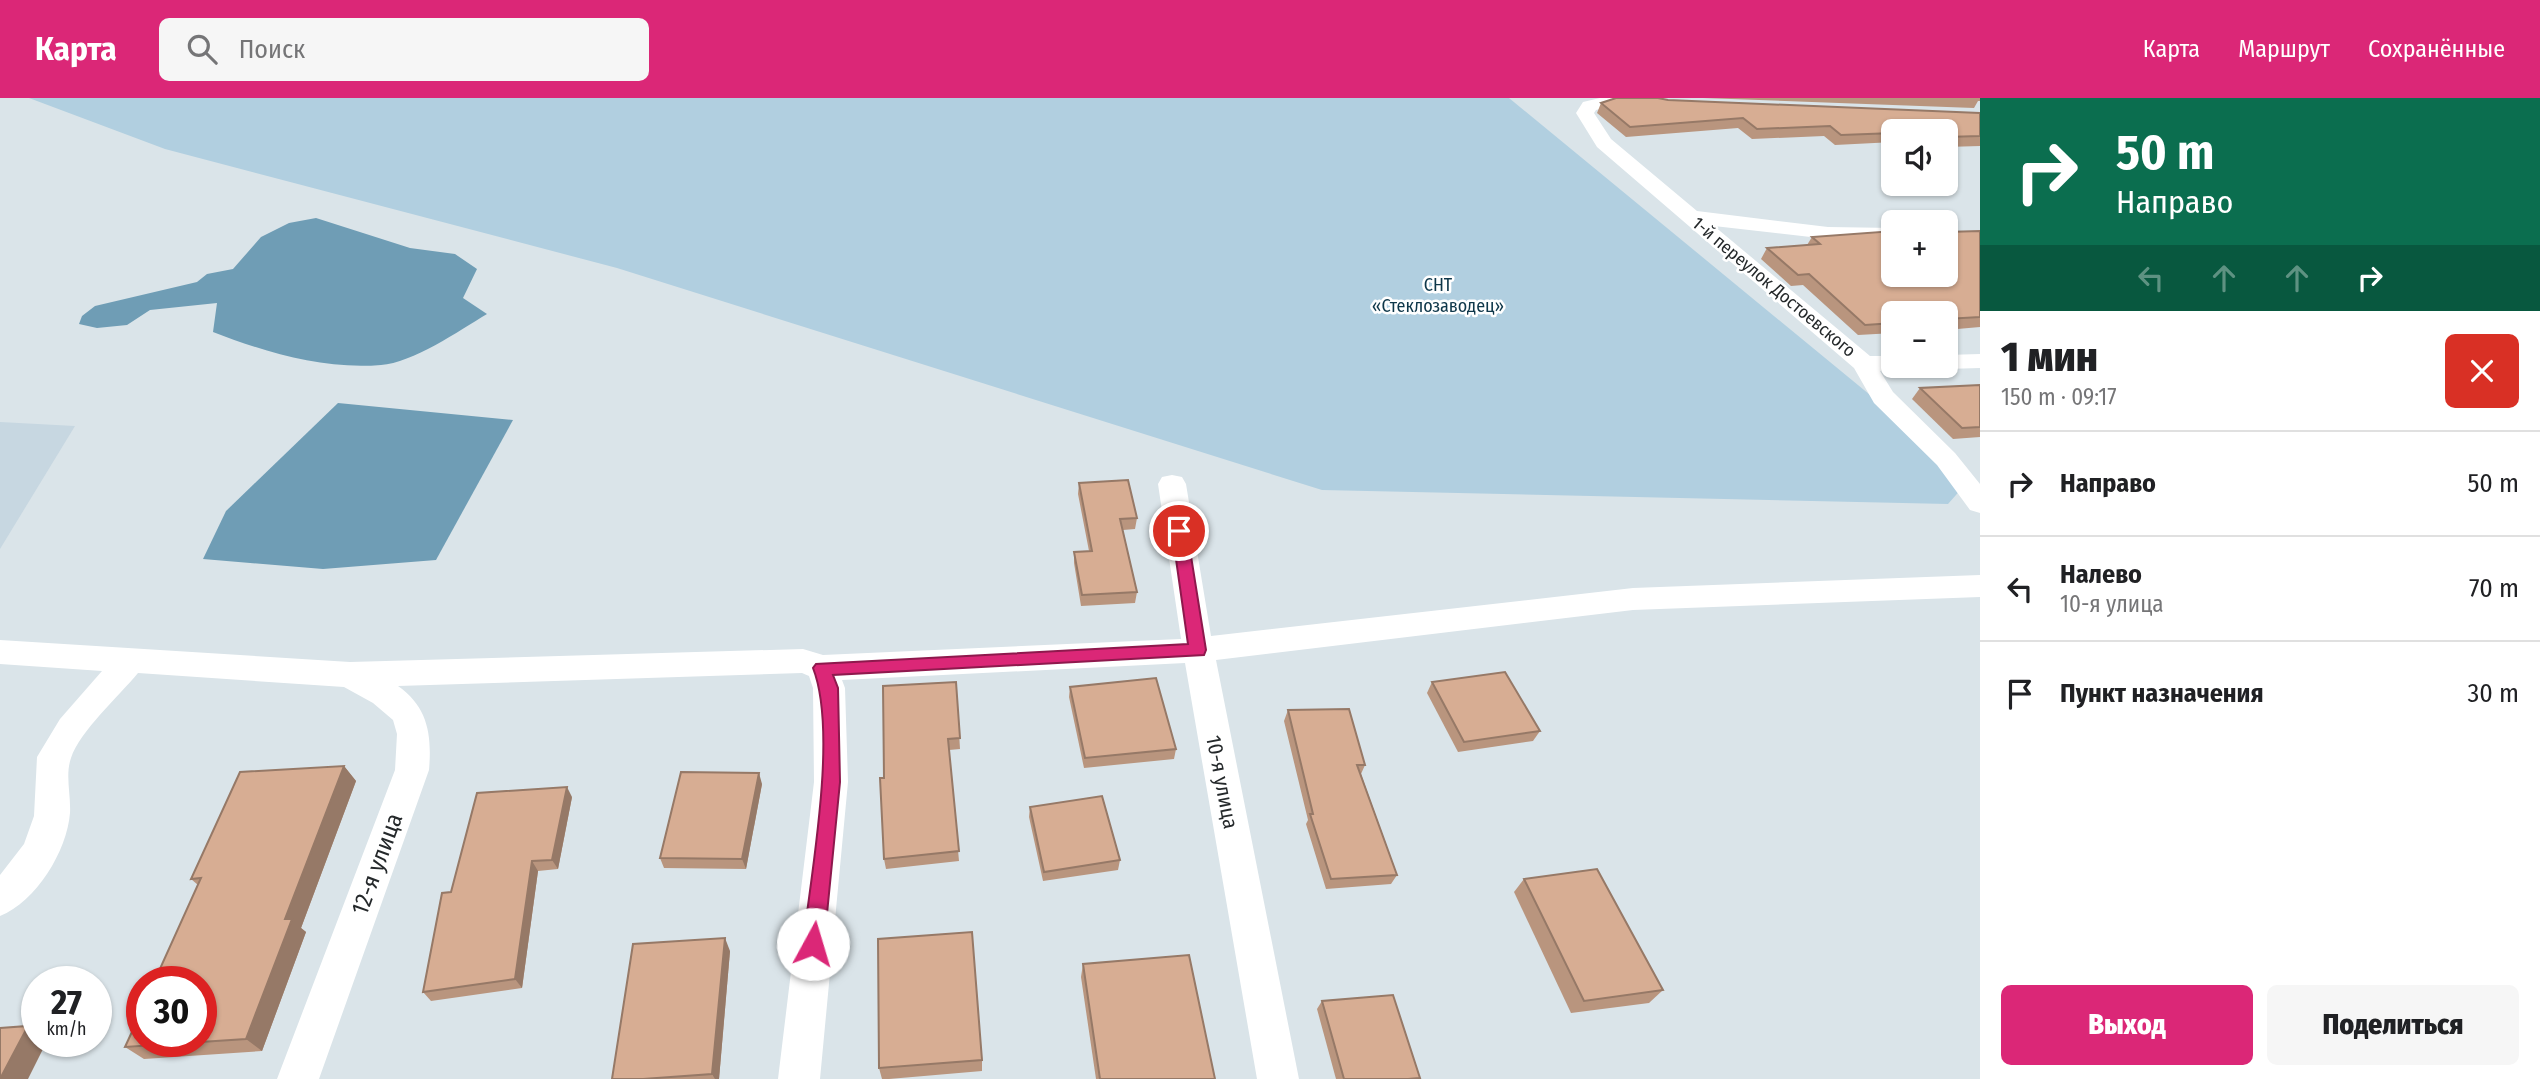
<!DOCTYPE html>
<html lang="ru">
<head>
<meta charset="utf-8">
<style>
  body { margin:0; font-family:"Fira Sans Condensed",sans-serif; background:#f6f6f6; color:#202124; height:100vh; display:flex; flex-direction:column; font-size:26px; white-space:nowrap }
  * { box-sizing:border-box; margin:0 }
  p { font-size:23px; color:#757577 }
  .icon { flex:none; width:38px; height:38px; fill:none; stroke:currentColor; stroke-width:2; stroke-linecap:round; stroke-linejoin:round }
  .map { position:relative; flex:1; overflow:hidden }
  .details { display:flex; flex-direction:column; background:#fff; width:560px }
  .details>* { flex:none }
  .banner { background:#0b6e4f; color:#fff; overflow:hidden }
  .fabs { position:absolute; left:1881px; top:21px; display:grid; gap:14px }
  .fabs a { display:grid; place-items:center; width:77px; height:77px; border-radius:10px; background:#fff; box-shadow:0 2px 5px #0004; font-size:35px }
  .speed { position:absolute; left:21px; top:868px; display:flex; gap:14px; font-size:35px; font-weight:700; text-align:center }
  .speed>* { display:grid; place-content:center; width:91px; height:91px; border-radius:50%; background:#fff; box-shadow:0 2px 5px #0004; line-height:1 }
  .speed small { font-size:18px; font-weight:400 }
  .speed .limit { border:10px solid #d22; background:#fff; color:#111 }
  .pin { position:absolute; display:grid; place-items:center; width:60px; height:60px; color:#fff; margin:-30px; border:4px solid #fff; border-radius:50%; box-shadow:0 2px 7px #0007 }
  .me { position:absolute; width:77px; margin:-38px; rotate:6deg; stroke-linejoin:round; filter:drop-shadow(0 0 5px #0008) }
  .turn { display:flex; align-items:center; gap:24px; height:147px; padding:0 21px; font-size:32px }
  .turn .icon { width:91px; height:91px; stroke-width:2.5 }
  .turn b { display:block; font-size:49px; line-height:60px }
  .lanes { display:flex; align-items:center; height:66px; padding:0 21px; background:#0003; justify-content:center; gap:35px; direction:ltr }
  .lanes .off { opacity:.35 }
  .round { display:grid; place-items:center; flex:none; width:74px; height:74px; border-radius:10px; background:#f6f6f6 }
  .summary { display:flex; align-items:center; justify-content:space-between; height:119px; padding:0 21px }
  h1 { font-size:42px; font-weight:800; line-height:52px }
  .button { display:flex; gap:14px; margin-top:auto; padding:14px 21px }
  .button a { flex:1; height:80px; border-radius:10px; background:#db2777; color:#fff; font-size:28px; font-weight:800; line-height:80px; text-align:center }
  .button a+a { background:#f6f6f6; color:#202124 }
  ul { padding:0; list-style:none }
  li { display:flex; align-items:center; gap:21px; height:105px; padding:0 21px; border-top:2px solid #e0e0e0 }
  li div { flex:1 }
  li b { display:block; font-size:26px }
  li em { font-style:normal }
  header { display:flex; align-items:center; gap:42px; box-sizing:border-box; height:98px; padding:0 35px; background:#db2777; color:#fff }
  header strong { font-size:33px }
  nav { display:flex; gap:38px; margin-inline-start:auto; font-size:24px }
  .search { width:490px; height:63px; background:#f6f6f6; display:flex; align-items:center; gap:18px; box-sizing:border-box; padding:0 24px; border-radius:10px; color:#757577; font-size:26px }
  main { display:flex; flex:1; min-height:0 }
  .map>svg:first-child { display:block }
  .built { fill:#c7d7e1 }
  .green { fill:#b1cfe0 }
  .water { fill:#6f9db5 }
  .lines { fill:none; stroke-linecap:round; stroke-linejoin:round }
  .street { fill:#fff; fill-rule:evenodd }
  .wall { fill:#b9957e }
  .shaded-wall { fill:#967967 }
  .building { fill:#d7ad93; stroke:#967967; stroke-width:2 }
  .route { fill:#db2777; stroke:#8e194d; stroke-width:2 }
  .labels { text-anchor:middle; stroke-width:5; stroke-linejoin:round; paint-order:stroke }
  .far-park-label { font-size:18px; fill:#0e374a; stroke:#fff }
  .far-street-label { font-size:18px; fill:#25292b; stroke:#fff }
  .street-label { font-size:21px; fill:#25292b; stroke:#fff }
  .near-street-label { font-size:24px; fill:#25292b; stroke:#fff }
</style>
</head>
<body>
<header>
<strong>Карта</strong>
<div class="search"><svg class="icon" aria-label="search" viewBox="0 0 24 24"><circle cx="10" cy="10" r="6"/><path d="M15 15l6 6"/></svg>Поиск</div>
<nav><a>Карта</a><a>Маршрут</a><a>Сохранённые</a></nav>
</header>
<main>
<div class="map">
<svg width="1980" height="981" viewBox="0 0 1980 981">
  <rect width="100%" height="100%" fill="#dae4e9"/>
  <polygon class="built" points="0,324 75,328 0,451"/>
  <polygon class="green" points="29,0 1509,0 1971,380 1948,406 1322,392 617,170 165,51"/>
  <g class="water">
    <path d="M316,120L410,150L455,156L477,171L463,200L487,216C459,233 412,265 381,267C323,272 265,254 213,234L217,205L150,212L127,227L97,230L79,226L82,218L95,208L197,184L207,176L233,171L261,139L289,125Z"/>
    <polygon points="338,305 513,322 436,462 323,471 203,461 226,413"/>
  </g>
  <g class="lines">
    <g class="street">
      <polygon points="1600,0 1631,0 1628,4 1596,12 1594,15 1611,41 1697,113 1828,129 1894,130 1894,142 1828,141 1714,128 1870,258 1894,258 1894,268 1904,268 1880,273 1893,294 1955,355 1980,386 1980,415 1970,412 1937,367 1874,305 1854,270 1597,49 1576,15 1583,4"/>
      <polygon points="1980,256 1980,270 1946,271 1936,268 1946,268 1946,257"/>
      <path d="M1172,377L1182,379L1186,386L1211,538L1633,490L1980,477V499L1633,512L1216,562L1299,981H1257L1185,565L842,582L845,590L848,684L820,981H778L814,684L813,590L809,578L802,575L398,588C428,609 432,637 429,672L319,981H277L395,672L397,636L393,622L373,605L344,589L138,575C119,598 80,633 71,660C65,677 71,697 70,715C67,753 36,804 0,818V777L24,746L34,718L37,659L60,621L102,573L0,566V542L350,564L803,551L823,557L1181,541L1158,386L1162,379Z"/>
    </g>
  </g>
  <g class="wall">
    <polygon points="1703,0 1980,0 1980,3 1978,3 1974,10"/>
    <polygon points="1668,2 1980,15 1980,48 1946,49 1946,33 1894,33 1894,44 1835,47 1824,38 1752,41 1738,30 1626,39 1597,15 1601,5"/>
    <polygon points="1980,133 1980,229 1946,232 1946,215 1894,215 1894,235 1858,237 1803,187 1791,188 1761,161 1767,150 1807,147 1812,139 1894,177"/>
    <polygon points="1980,287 1980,339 1953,341 1912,301 1920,290"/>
    <polygon points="1079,385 1137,420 1135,431 1123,432 1137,494 1135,505 1081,508 1074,465 1074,454 1089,453 1078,396"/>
    <polygon points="956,584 960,651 949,652 959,763 886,771 884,761 884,680"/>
    <polygon points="1432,584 1540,633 1533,643 1458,654 1427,595"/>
    <polygon points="1070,589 1176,651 1174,661 1084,670 1069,599"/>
    <polygon points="1288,612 1365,667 1361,676 1397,777 1391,786 1326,791 1306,726 1308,722 1284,623"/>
    <polygon points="344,668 356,683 301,830 306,834 262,953 144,961 125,949 198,787 191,781"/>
    <polygon points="762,686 746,771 664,770 660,760"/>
    <polygon points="572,699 558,771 538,773 522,890 431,903 423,894"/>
    <polygon points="1030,709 1120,762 1118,772 1043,783 1029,719"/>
    <polygon points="1524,781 1663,892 1649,905 1571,915 1514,794"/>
    <polygon points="730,853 719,981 612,981"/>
    <polygon points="1083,866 1215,981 1096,981 1081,879"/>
    <polygon points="1322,903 1420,980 1419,981 1336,981 1317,911"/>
    <polygon points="982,962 982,973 889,981 882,981 879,970"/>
  </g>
  <g class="shaded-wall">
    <polygon points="344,668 356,683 301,830 306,834 262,953 246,941 285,821"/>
    <polygon points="759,675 762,686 746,771 742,761"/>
    <polygon points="567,689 572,699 558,771 552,762"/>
    <polygon points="532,763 538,773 522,890 515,881"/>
    <polygon points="725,840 730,853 719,981 715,981 712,976"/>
    <polygon points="28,928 37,934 37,943 47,943 28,981 0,981"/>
  </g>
  <g class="building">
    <polygon points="1616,0 1658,0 1668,2 1980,15 1980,38 1946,39 1946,33 1894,33 1894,35 1841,37 1830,28 1757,31 1743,20 1630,29 1601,5"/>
    <polygon points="1894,133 1894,177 1946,177 1946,134 1980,133 1980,219 1946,221 1946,215 1894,215 1894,225 1865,227 1809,176 1798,177 1767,150 1820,146 1812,139"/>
    <polygon points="1980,287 1980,329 1962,330 1920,290"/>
    <polygon points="1128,382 1137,420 1120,421 1137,494 1082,497 1074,454 1092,453 1079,385"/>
    <polygon points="1505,574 1540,633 1464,644 1432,584"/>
    <polygon points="1156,580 1176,651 1085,660 1070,589"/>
    <polygon points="956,584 960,640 948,641 959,753 884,761 880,680 884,680 883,588"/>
    <polygon points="1349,611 1365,667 1357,667 1397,777 1331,781 1310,716 1313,716 1288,612"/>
    <polygon points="344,668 285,821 292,821 246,941 125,949 142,912 142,943 201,943 201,884 154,884 201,780 191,781 240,674"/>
    <polygon points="681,674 759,675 742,761 660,760"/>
    <polygon points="567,689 552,762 532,763 515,881 423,894 442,795 451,794 477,695"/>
    <polygon points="1102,698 1120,762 1044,774 1030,709"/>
    <polygon points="1597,771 1663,892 1584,903 1524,781"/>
    <polygon points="972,834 982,962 879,970 878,841"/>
    <polygon points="725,840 712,976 643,981 612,981 633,846"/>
    <polygon points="1189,857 1215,981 1100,981 1083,866"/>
    <polygon points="1393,897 1420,980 1408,981 1344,981 1322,903"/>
    <polygon points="28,928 0,981 0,930"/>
  </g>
  <path class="route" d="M1179,428L1187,433L1206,552L1204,557L833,577L838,590L840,684L824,846L821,853L813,856L806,853L803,846C811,776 838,634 813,570L816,566L1188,546L1172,433Z"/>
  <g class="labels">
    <g class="far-park-label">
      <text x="1438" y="193">СНТ<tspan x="1438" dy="21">«Стеклозаводец»</tspan></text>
    </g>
    <g class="far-street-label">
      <text transform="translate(1774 189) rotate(40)" y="6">1-й переулок Достоевского</text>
    </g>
    <g class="street-label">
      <text transform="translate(1222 684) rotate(79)" y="7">10-я улица</text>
    </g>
    <g class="near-street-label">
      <text transform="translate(377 766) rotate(-70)" y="8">12-я улица</text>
    </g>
  </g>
</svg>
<div class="fabs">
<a><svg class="icon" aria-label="sound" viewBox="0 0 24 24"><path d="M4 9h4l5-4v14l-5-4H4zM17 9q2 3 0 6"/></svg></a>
<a>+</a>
<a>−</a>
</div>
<div class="speed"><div>27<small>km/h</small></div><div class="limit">30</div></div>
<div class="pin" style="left:1179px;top:433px;background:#d93025"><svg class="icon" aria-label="arrive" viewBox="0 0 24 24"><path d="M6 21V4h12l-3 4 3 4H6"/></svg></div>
<svg class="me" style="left:813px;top:846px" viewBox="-20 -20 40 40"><circle r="19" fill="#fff"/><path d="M0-13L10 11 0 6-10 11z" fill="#db2777"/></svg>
</div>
<section class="details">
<div class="banner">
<div class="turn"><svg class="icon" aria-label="right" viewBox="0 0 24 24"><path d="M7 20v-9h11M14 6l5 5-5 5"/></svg><div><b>50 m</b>Направо</div></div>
<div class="lanes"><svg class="icon off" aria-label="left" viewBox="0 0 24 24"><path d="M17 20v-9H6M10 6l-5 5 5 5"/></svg><svg class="icon off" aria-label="ahead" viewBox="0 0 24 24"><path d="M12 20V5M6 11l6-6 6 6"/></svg><svg class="icon off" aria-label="ahead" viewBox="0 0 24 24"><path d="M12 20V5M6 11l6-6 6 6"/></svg><svg class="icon" aria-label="right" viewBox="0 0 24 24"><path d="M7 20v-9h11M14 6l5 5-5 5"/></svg></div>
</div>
<div class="summary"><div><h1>1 мин</h1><p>150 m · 09:17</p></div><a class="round" style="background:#d93025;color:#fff"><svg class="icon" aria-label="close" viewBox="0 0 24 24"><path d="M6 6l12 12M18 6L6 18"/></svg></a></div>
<ul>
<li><svg class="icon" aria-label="right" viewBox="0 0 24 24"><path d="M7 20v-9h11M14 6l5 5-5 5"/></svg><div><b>Направо</b></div><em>50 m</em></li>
<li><svg class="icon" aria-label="left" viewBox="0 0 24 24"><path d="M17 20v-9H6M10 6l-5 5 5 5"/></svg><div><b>Налево</b><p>10-я улица</p></div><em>70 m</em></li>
<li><svg class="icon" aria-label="arrive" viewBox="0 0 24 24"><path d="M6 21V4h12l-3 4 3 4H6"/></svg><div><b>Пункт назначения</b></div><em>30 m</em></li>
</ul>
<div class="button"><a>Выход</a><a>Поделиться</a></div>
</section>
</main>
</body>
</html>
